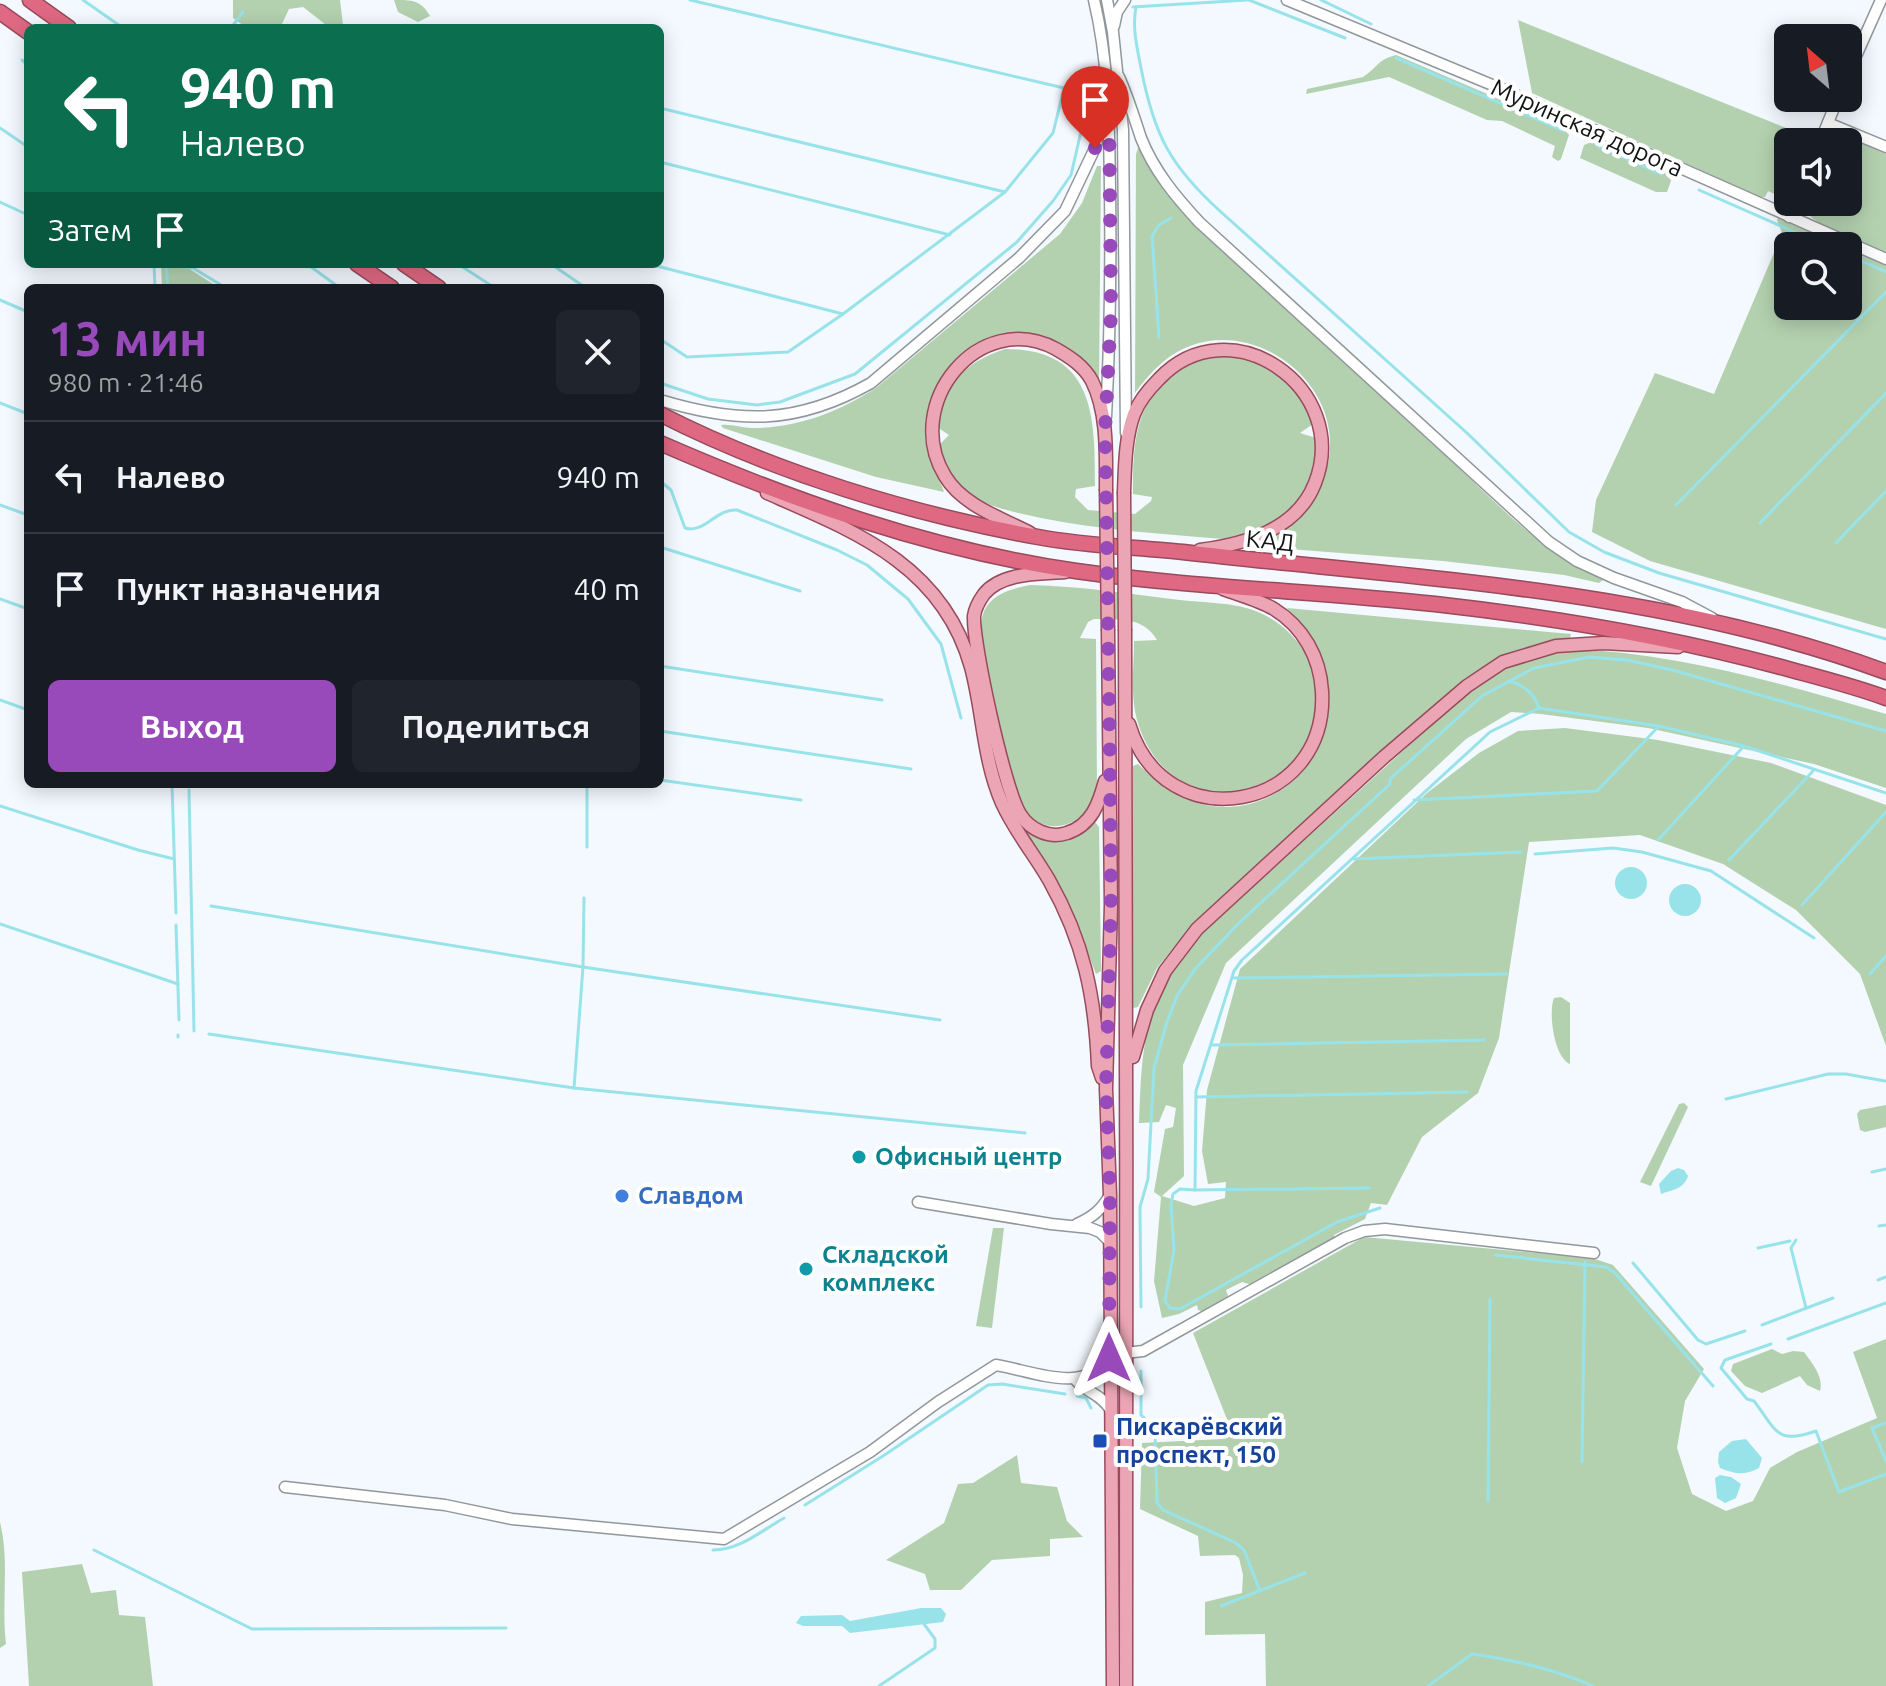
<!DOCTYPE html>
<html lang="ru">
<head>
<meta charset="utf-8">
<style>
  body { margin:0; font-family:Ubuntu,sans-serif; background:#20242c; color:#f1f3f6; height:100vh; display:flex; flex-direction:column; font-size:30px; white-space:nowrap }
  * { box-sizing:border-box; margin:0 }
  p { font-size:26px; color:#9ea1a6 }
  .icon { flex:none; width:44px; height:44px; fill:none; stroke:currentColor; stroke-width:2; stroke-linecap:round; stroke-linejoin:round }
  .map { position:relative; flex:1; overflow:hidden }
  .panel { position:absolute; left:24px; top:284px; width:640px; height:504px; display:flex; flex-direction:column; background:#171b24; border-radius:12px; box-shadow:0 4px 20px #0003 }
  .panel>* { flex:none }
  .top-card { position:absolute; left:24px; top:24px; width:640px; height:244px; border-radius:12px; box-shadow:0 4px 20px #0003; background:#0b6e4f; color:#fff; overflow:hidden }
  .needle { width:52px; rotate:332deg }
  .controls { position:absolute; left:1774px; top:24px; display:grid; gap:16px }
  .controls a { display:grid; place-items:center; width:88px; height:88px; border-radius:12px; background:#171b24; box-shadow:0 4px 20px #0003; font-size:40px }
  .pin { position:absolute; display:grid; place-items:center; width:68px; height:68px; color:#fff; margin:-82px -34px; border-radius:50% 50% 50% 0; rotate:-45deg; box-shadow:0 0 8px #0007 }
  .pin .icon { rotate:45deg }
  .me { position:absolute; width:88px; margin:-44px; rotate:0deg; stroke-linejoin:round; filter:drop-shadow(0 0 6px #0008) }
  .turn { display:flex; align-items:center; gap:28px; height:168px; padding:0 24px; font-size:36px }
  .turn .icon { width:104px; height:104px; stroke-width:2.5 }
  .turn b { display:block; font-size:56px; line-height:68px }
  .then { display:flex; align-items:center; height:76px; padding:0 24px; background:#0003; gap:16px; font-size:30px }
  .round { display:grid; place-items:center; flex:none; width:84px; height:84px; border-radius:12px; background:#20242c }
  .summary { display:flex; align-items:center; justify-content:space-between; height:136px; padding:0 24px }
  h1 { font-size:48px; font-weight:700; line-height:60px; color:#9849ba }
  .cta { display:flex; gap:16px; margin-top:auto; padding:16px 24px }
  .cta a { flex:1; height:92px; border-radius:12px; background:#9849ba; color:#fff; font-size:32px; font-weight:700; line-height:92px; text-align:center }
  .cta a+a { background:#20242c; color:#f1f3f6 }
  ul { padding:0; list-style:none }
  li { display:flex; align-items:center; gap:24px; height:112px; padding:0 24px; border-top:2px solid #363941 }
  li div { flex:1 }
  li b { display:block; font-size:30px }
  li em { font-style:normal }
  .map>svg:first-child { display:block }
  .green { fill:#b3d1af }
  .water { fill:#98e3ea }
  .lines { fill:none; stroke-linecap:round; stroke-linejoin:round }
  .stream { stroke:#98e3ea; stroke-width:3 }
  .minor-casing { stroke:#91979b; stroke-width:13 }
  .major-casing { stroke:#974b5c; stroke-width:15 }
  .highway-casing { stroke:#974b5c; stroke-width:17 }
  .minor { stroke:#fff; stroke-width:10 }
  .major { stroke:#eca5b4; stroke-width:12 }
  .highway { stroke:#df6982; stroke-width:14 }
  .major-bridge-casing { stroke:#974b5c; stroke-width:15; stroke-linecap:butt }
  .major-bridge { stroke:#eca5b4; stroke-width:12 }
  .route { stroke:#9849ba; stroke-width:14; stroke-dasharray:0 25.2 }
  .culture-dot { fill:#0f9aa8; stroke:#fff; stroke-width:3 }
  .shop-dot { fill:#3f7fe0; stroke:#fff; stroke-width:3 }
  .transit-dot { fill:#1a4fb4; stroke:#fff; stroke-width:3 }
  .labels { text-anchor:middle; stroke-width:8; stroke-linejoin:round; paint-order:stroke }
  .street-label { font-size:24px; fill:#111315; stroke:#fff }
  .culture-label { font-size:24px; font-weight:bold; fill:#0d838f; stroke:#fff; text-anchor:start }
  .shop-label { font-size:24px; font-weight:bold; fill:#366cbe; stroke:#fff; text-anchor:start }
  .transit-label { font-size:24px; font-weight:bold; fill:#164399; stroke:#fff; text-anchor:start }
</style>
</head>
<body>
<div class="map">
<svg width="1886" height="1686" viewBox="0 0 1886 1686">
  <rect width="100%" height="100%" fill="#f3f9ff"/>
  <g class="green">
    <polygon points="233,0 340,0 343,25 330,28 303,7 289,9 280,28 247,28 233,18"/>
    <path d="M394,0C412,0 421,0 430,16L418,22L398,12Z"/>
    <polygon points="1518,20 1806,136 1804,142 1788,142 1788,180 1781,197 1768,191 1765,197 1759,197 1532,93"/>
    <path d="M1396,55L1560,125L1569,135L1561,159L1558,161L1552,157L1555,146L1502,121L1487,120L1389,77L1306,94L1307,89L1363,77C1377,68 1377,60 1396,55Z"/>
    <path d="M1851,139L1886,154V253C1865,244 1804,225 1802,202H1848V146Z"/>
    <polygon points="1596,140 1667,172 1671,181 1667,192 1656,192 1580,158 1584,145"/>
    <path d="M1139,145L1166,192L1201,228C1282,304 1363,380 1445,455C1489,495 1546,558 1602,578L1603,580L1599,583L1564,575L1443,561L1264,547L1263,541C1289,530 1312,511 1322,483C1326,471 1330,460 1330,447C1333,378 1255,321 1190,346C1166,355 1150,373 1135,393L1136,154Z"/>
    <path d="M1097,166H1101L1099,384L1044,340C1027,341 990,339 976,346C941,363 919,408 926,446C929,462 939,476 944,492L876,477L723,428L721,425C732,424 742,428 752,428C798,428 838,412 876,388L1060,234L1082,203Z"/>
    <polygon points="1779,216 1844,246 1788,246 1788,306 1848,306 1848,248 1886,265 1886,629 1650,561 1592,532 1596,500 1655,373 1714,394 1779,241 1782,233 1777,220"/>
    <polygon points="161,264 182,264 219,288 162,288"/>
    <path d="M1005,349C1095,349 1095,417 1095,486L1076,489L1075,497L1088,510L1135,514L1151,501L1152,497L1133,494C1133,463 1133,432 1147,404C1167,363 1222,344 1263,364C1287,376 1304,400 1313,424L1300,433L1316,438C1315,494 1282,536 1224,539C1162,534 1102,530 1041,518C1015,512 988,508 966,492C952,482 943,462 938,446L949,435L937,427C945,383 962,364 1005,349Z"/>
    <path d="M1030,585C1080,586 1130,594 1180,600C1205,603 1235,602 1258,612C1284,623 1305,645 1314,672C1348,784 1175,850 1137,720C1130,695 1134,667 1134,641L1157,640C1143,616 1119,620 1094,619L1088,622L1080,638L1096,639L1097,792C1089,809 1079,824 1058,826C1045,827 1034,822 1026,812C1005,784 985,666 981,628C981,598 1004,590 1030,585Z"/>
    <path d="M1287,608L1571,634L1570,638C1527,644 1501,655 1465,678L1191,926L1157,968L1138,1007L1133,1008V766L1138,764C1159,784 1181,802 1211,806C1288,816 1344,743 1326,670C1320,646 1302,627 1287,608Z"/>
    <path d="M1571,649C1678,653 1784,684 1886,714V788L1814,764L1648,728L1541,714L1511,712L1466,739L1226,963L1183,1065L1184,1176L1162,1196L1194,1206L1225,1198L1226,1182L1208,1184L1202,1151L1207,1090L1240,969L1427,793L1479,753L1518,731L1565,728L1658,740L1771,763L1886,805V1046L1860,974L1796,910L1723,864L1640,835L1529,842L1499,1038L1478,1093L1422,1137L1387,1205L1371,1203L1365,1219L1334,1235V1240L1252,1285L1242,1282L1226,1290L1228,1296L1225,1301L1204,1312L1198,1310L1197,1305L1179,1314L1162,1318L1154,1281L1161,1197L1154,1192L1165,1129L1173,1127L1176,1108L1166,1105L1159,1122L1139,1123C1141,1074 1141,1026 1165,982C1174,965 1188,950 1199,936L1469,691L1504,667Z"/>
    <path d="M1094,821L1099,827L1101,971L1096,974L1070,908L1025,833L1026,830C1050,844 1075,843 1094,821Z"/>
    <path d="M1561,997L1570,1003V1064C1554,1058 1548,1012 1554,998Z"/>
    <polygon points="1684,1103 1688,1107 1651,1186 1640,1182 1679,1104"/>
    <polygon points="1886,1105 1886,1127 1865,1132 1860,1130 1857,1114 1860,1110"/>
    <polygon points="993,1228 1004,1228 992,1328 976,1326"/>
    <polygon points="1364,1237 1592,1258 1613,1265 1704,1369 1685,1401 1677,1448 1692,1494 1726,1511 1753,1501 1770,1468 1797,1452 1877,1418 1853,1352 1886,1339 1886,1686 1266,1686 1265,1634 1205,1635 1205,1602 1242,1593 1243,1575 1239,1558 1235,1555 1200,1556 1198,1536 1140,1509 1142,1443 1222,1439 1232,1432 1193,1333"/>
    <path d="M1772,1349L1782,1354L1793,1351L1804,1352C1812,1363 1824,1377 1820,1391L1807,1385L1800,1376L1762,1393L1745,1386L1731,1371L1733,1364Z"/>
    <polygon points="1017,1455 1021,1483 1057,1487 1067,1521 1083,1537 1050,1539 1050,1556 992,1560 961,1590 930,1590 925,1574 886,1560 944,1523 958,1484 973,1483"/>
    <path d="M0,1522C10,1562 1,1603 6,1644L0,1648Z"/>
    <polygon points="82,1564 91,1593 116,1590 119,1615 145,1617 153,1686 29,1686 22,1572"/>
  </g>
  <g class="water">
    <circle cx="1631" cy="883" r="16"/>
    <circle cx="1685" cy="900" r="16"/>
    <path d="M1678,1168L1684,1170L1688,1176C1684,1189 1672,1190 1661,1194L1659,1184L1671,1171Z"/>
    <path d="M1746,1439L1762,1458L1759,1468C1744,1476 1735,1474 1720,1468L1718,1462L1719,1452L1732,1441Z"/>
    <polygon points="1720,1475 1731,1477 1741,1484 1736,1498 1725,1503 1717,1498 1715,1478"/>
    <polygon points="921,1608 941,1608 946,1614 943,1622 850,1633 842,1626 803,1626 796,1623 801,1616 842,1615 850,1621"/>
  </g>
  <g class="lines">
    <g class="stream">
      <polyline points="83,0 123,28"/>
      <polyline points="1249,0 1345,38"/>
      <polyline points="1321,0 1371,24"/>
      <polyline points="1133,7 1247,0"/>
      <path d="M1136,7C1132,28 1137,47 1141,68C1154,135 1170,166 1221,212L1467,433L1569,532L1604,552L1659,573L1886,639"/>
      <polyline points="231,28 243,12"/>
      <polyline points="1396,58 1564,131"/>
      <polyline points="22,60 28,65"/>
      <polyline points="660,108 1005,192"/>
      <polyline points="0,128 28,147"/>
      <polyline points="1597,146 1661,174"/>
      <polyline points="660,162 950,235"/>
      <polyline points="1699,190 1826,246"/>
      <polyline points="0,202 28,215"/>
      <polyline points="1848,255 1886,272"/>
      <polyline points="154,264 155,288"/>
      <polyline points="307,264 340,288"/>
      <polyline points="458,264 495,288"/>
      <polyline points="551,264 586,288"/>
      <polyline points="649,264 843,314"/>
      <polyline points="168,288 166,265 193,268 226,288"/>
      <polyline points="0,300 28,312"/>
      <polyline points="1159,337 1152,236 1159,225 1171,218"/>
      <polyline points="660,339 687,357 788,352 843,314 1005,192 1053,133 1064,88 690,0"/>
      <polyline points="660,383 708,399 757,405 780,402 855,374 1017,242 1053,201 1071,175 1083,123"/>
      <polyline points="0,403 28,414"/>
      <path d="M660,481L671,490L685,528C705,534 716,508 737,510L837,550L867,565L908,599L941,644L961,718"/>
      <polyline points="0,505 28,515"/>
      <polyline points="1676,505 1886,292"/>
      <polyline points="1760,523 1886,393"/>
      <polyline points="1836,543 1886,491"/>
      <polyline points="660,547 800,591"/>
      <polyline points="0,599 28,609"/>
      <polyline points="660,666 882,700"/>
      <path d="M1509,681C1525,686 1533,692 1539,708"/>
      <polyline points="0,700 28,710"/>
      <polyline points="660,731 911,769"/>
      <polyline points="660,780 801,800"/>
      <polyline points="172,784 176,913"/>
      <polyline points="189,790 194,1031"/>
      <polyline points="1414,800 1597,791 1659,726"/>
      <polyline points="0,806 138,850 174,859"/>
      <polyline points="1658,840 1744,746"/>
      <polyline points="587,847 587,784"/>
      <polyline points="1535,854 1613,848 1642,852 1711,871 1814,938"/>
      <polyline points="1353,859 1521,852"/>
      <polyline points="1729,860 1813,771"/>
      <polyline points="1802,905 1886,812"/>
      <polyline points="211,906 583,967 940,1020"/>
      <polyline points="0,924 178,984"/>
      <polyline points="176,925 179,1020"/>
      <polyline points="1870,974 1886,956"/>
      <polyline points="1234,978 1506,974"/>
      <polyline points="209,1034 574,1088 1025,1133"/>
      <polyline points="178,1037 178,1035"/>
      <polyline points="1212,1045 1484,1040"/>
      <polyline points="574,1088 583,967 584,898"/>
      <polyline points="1196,1097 1467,1092"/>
      <polyline points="1726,1099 1828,1074 1846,1074 1885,1081"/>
      <polyline points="1872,1172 1886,1169"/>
      <polyline points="1195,1190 1370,1188"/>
      <polyline points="1380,1208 1337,1222 1180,1309 1170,1308 1165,1301 1174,1250 1171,1205 1173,1194 1180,1189 1195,1190 1196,1091 1234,971 1242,960 1490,732 1539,708 1659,726 1744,746 1886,793"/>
      <polyline points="1879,1226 1886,1225"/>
      <polyline points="1796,1240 1791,1248 1806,1308"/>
      <polyline points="1758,1248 1790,1241"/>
      <polyline points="1495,1255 1606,1267 1615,1273 1713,1386"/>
      <polyline points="1633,1263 1698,1340 1706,1344 1745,1331"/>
      <polyline points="1878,1280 1886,1277"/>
      <polyline points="1141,1307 1140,1207 1148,1179 1154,1068 1167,1022 1177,996 1195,969 1240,922 1390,784 1390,779 1482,696 1534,668 1589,657 1627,660 1676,671 1886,731"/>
      <polyline points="1762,1325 1833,1298"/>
      <polyline points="1788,1339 1886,1303"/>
      <path d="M1771,1344L1725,1360L1721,1368L1747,1399L1754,1401C1777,1431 1776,1445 1816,1431L1839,1492L1886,1474"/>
      <polyline points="1141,1371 1141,1415 1151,1424 1155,1433 1157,1503 1163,1510 1236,1543 1244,1550 1260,1591"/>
      <polyline points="1077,1396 1086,1398 1091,1408"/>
      <polyline points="1886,1423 1872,1428 1886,1461"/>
      <polyline points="1582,1462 1585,1262"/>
      <polyline points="1488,1501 1490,1299"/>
      <polyline points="805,1505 883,1456 988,1385 1002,1384 1065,1394"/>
      <polyline points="94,1550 252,1629 506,1628"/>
      <path d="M713,1550C740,1550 761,1531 784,1518"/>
      <polyline points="1221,1606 1305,1573"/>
      <polyline points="879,1686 935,1648 935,1639 924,1624"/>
      <path d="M1428,1686L1472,1654C1514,1660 1554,1669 1593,1686"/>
    </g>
    <g class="minor-casing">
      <g id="minor">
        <path d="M1094,0C1109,63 1109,125 1110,189C1111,265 1110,341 1106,417"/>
        <polyline points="1107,0 1113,32 1123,130 1126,433"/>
        <polyline points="1287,0 1502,89 1886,259"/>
        <polyline points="1114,26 1117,12 1125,0"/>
        <polyline points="1848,74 1881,0"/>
        <path d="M1119,77C1128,97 1134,117 1141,138C1154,171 1176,197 1199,222L1549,542L1577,561L1614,578L1682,602L1712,618"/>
        <polyline points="1828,123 1886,147"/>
        <polyline points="1820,142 1838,98"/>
        <polyline points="1789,217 1795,202"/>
        <path d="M660,400C739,424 797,425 871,383L1019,258L1065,211L1095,148L1109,97"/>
        <polyline points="918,1202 1051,1224 1090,1228 1100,1232 1110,1242"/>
        <path d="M1077,1224C1093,1217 1101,1210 1110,1195"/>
        <polyline points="1125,1353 1143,1351 1345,1238 1364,1231 1385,1229 1594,1253"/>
        <path d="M1075,1379C1084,1392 1099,1392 1110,1409"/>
        <path d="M285,1487L445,1505L512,1519L724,1539L870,1452L938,1402L996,1365C1033,1371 1084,1395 1109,1358"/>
      </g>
    </g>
    <g class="major-casing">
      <g id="major">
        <path d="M1124,492C1125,467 1125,438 1134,414C1139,401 1149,389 1159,379C1230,304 1352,388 1315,483C1297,530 1245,544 1200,550"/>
        <path d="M767,493C854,531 943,565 971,667C983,711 983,760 1002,803C1014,830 1034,854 1049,880C1084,942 1095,996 1098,1066L1102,1078"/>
        <path d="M1030,533C1001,518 962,505 945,476C901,404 979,308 1056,349C1070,357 1084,366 1092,381C1108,413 1106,454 1106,489"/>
        <path d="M1065,572C1039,574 1002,572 984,594C979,601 975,608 974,616C973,645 1005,791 1020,814C1030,830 1050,839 1067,833C1092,825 1099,803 1105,781"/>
        <polyline points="1108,631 1111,905 1106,1089 1110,1195 1113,1686"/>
        <path d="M1125,631C1127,983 1126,1334 1126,1686"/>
        <path d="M1129,724C1164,842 1329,812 1322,691C1320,657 1303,627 1274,609C1259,600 1239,595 1223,589"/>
        <polyline points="1133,1057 1147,1010 1165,971 1197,929 1384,757 1467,686 1503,662 1556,646 1603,643 1678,647"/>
      </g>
    </g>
    <g class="highway-casing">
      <g id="highway">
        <polyline points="30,0 69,28"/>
        <polyline points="0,12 28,32"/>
        <polyline points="357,264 392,288"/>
        <polyline points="404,264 439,288"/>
        <path d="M660,414C776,473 911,514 1038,537C1086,546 1135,547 1183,552C1419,579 1661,589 1886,672"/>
        <path d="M660,443C793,501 931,550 1076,571C1195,588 1316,591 1435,604C1551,617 1665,636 1777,666C1813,676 1851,685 1886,698"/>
      </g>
    </g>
    <use href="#minor" class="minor"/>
    <use href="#major" class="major"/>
    <use href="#highway" class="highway"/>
    <g class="major-bridge-casing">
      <g id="major-bridge">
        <polyline points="1106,489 1108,631"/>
        <polyline points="1124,492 1125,631"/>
      </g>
    </g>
    <use href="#major-bridge" class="major-bridge"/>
  </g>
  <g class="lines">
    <polyline class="route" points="1095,148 1109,97 1111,312 1105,432 1110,762 1111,905 1106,1089 1110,1195 1109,1358"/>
  </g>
  <g class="culture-dot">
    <circle cx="859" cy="1157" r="8"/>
    <circle cx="806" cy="1269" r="8"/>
  </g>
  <circle class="shop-dot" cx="622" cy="1196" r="8"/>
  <rect class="transit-dot" x="1092" y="1433" width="16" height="16" rx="4"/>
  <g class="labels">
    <g class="street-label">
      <text transform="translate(1587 128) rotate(24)" y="8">Муринская дорога</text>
      <text transform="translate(1270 541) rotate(6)" y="8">КАД</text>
    </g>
    <g class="culture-label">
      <text x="875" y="1165">Офисный центр</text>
      <text x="822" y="1263">Складской<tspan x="822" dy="28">комплекс</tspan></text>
    </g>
    <g class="shop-label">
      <text x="638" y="1204">Славдом</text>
    </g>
    <g class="transit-label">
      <text x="1116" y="1435">Пискарёвский<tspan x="1116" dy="28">проспект, 150</tspan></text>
    </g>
  </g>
</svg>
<div class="controls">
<a><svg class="needle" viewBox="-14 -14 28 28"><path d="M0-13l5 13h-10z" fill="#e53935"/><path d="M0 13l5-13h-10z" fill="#9ea1a6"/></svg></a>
<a><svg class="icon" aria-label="sound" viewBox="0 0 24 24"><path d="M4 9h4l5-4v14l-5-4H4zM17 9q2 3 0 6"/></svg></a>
<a><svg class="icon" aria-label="search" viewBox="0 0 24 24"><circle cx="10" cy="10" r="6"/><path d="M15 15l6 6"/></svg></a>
</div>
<div class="pin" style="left:1095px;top:148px;background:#d93025"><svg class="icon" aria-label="arrive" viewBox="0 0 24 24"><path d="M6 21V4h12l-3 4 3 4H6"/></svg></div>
<svg class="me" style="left:1109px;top:1358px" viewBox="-20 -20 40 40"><path d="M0-17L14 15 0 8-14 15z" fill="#9849ba" stroke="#fff" stroke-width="4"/></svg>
<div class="top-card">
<div class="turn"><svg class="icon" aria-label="left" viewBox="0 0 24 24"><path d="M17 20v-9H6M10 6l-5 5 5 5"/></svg><div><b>940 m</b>Налево</div></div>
<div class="then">Затем<svg class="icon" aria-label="arrive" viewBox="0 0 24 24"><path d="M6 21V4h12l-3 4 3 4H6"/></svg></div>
</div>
<section class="panel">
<div class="summary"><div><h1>13 мин</h1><p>980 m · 21:46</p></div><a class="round"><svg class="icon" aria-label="close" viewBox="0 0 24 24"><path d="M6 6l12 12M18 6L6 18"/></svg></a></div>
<ul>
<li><svg class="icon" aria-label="left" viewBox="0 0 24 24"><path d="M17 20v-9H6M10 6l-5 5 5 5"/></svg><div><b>Налево</b></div><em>940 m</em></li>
<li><svg class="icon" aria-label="arrive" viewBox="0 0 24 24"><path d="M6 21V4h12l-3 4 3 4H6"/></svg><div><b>Пункт назначения</b></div><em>40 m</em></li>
</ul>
<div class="cta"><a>Выход</a><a>Поделиться</a></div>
</section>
</div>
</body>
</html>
